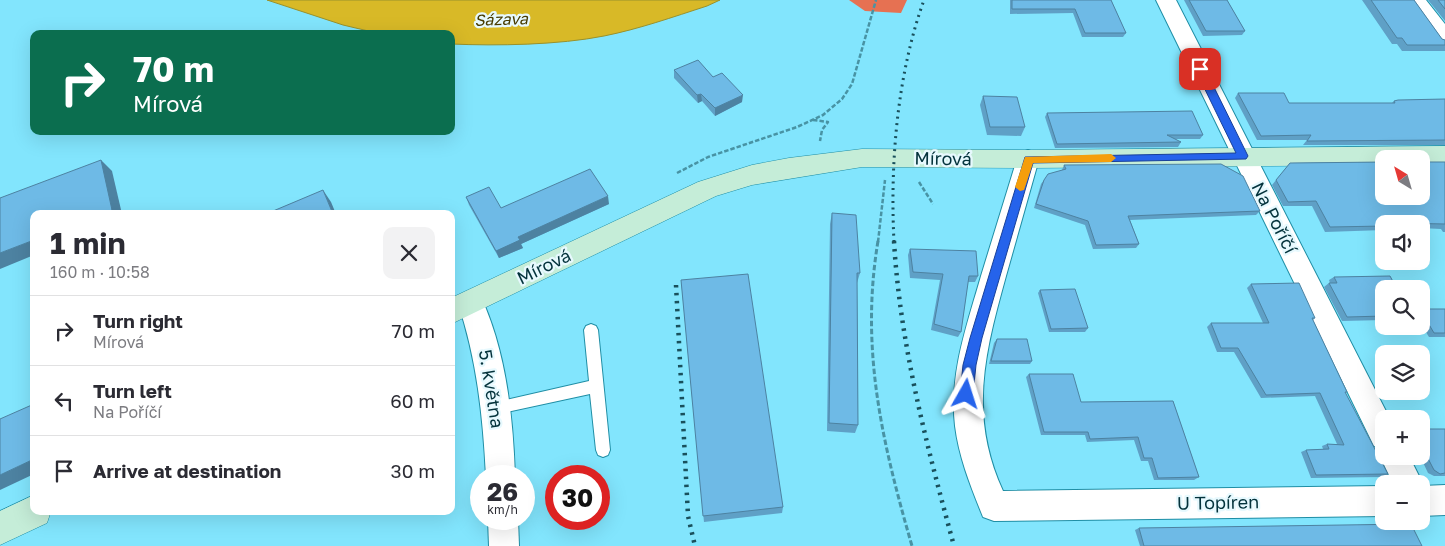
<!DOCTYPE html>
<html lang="en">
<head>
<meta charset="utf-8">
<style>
  body { margin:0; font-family:"Golos Text",sans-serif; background:#f2f2f3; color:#2b2b33; height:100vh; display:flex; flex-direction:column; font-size:19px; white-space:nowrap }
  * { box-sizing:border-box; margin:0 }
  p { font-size:16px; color:#7c7c81 }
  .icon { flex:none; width:28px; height:28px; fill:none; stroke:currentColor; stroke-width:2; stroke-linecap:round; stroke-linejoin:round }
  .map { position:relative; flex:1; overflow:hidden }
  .sheet { position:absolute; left:30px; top:210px; width:425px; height:305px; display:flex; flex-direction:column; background:#fff; border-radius:10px; box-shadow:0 5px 20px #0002 }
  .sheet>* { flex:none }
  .top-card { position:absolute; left:30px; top:30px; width:425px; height:105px; border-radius:10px; box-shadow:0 5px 20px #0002; background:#0b6e4f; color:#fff; overflow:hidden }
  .needle { width:32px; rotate:323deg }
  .fabs { position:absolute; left:1375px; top:150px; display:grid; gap:10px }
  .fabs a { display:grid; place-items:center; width:55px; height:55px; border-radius:10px; background:#fff; box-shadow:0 5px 20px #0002; font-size:25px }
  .speed { position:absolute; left:470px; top:465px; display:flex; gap:10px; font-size:25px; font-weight:700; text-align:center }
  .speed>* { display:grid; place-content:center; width:65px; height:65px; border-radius:50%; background:#fff; box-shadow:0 5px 20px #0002; line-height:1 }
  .speed small { font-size:12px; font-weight:400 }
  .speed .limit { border:8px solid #d22; background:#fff; color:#111 }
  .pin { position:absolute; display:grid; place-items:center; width:42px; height:42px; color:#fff; margin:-21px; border-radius:10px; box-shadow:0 2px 8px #0006 }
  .me { position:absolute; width:55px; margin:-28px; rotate:6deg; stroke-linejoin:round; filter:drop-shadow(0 0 4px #0008) }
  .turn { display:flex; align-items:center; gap:18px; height:105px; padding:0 20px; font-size:22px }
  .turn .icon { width:65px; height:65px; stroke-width:2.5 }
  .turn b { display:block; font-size:35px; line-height:42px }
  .round { display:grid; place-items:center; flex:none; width:52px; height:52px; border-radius:10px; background:#f2f2f3 }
  .headline { display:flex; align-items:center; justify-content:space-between; height:85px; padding:0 20px }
  h1 { font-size:30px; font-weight:700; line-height:38px }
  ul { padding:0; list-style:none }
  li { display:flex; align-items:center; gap:15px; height:70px; padding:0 20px; border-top:1px solid #e1e1e2 }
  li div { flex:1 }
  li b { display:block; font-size:19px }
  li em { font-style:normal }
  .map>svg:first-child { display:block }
  .forest { fill:#e67152 }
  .water { fill:#d8b927; stroke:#98912d }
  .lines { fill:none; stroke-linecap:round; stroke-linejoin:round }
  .lane-casing { stroke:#1f8ea5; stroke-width:2 }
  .street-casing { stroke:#1f8ea5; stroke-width:2 }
  .secondary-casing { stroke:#1f8ea5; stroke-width:1 }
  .path-far1 { stroke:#4893a4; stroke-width:2.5; stroke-dasharray:4.5 2; stroke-linecap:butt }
  .path { stroke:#4893a4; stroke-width:3; stroke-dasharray:5.5 2.5; stroke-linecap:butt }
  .lane { fill:#fff; fill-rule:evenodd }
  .street { fill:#fff; fill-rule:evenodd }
  .secondary { fill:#c5edd8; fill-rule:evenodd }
  .rail-far1 { stroke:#19505c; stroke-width:3; stroke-dasharray:2 4.5; stroke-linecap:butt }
  .rail { stroke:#19505c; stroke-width:4.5; stroke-dasharray:2.5 5.5; stroke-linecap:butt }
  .wall { fill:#5fa0c6 }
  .shaded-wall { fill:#4d82a1 }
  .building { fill:#6ebae6; stroke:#4d82a1 }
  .route { fill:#2563eb; stroke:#184099 }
  .slow { fill:#f59e0b }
  .labels { text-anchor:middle; stroke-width:4.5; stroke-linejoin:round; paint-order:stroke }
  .far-water-label { font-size:16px; font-style:italic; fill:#483b00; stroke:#e7f9fe }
  .street-label { font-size:18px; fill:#04333c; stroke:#e7f9fe }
</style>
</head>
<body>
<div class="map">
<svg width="1445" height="546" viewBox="0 0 1445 546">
  <rect width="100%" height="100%" fill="#82e5fd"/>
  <polygon class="forest" points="849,0 907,0 901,13 865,11"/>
  <path class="water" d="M267,0H720L707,6C673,17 639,29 604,36C559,45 497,46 451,44V34H381L343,25Z"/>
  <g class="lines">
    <g class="lane-casing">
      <polygon id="lane" points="591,324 596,326 598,330 610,450 608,455 603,457 598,455 596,450 590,394 497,414 492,413 490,408 492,403 497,402 589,381 584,330 586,326"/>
    </g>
    <g class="street-casing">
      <g id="street">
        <polygon points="1156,0 1176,0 1390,419 1384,419 1384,456 1409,456 1423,484 1422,486 1445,485 1445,515 1421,516 1421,484 1393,484 1380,456 1383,449 1374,446"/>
        <polygon points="1406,0 1426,0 1445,24 1445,45 1438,43"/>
        <path d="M1028,150L1036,153L1039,159C1028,198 1017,237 1006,276C985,352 968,415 1003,491L1384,486V516L994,521L983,517C971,487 959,458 955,426C949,374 967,325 981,276C993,237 1005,198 1017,159L1020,153Z"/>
        <path d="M471,292L480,295C506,350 513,416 515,476H486C483,417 477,360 458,303L462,295Z"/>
        <polygon points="488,519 518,519 519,546 489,546"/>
      </g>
    </g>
    <g class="secondary-casing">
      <g id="secondary">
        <polygon points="1445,146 1445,164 1421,165 1421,159 1384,159 1384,165 1028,168 862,167 752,185 716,196 451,324 451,298 698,182 752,165 789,158 862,149 1028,150"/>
        <polygon points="34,495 34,511 51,511 47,523 0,545 0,511"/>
      </g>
    </g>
    <g class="path-far1">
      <polyline points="813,120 828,122 822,130 820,141"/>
      <polyline points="677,173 708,157 797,127 823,115 842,99 852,84 876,0"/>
      <polyline points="919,182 933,204"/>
      <polyline points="878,242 885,180"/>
    </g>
    <path class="path" d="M878,241C860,349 882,442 912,546"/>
    <use href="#lane" class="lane"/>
    <use href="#street" class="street"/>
    <use href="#secondary" class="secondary"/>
    <path class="rail-far1" d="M894,242C890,163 897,75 924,0"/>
    <g class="rail">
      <path d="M894,241C900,345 927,446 954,546"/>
      <polyline points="676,285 688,516 695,546"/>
    </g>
  </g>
  <g class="wall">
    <polygon points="1010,0 1111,0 1126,33 1123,37 1082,37 1073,13 1010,14"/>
    <polygon points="1184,0 1227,0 1245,31 1242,35 1203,36"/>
    <polygon points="1362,0 1414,0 1442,39 1445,40 1445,51 1402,51 1397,44 1392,44"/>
    <polygon points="1428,0 1445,0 1445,21"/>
    <polygon points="674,70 713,77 742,102 715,116 702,101 698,103 674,78"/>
    <polygon points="1238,93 1289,103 1392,103 1394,101 1445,99 1445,145 1303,145 1307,140 1257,140 1235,98"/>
    <polygon points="983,96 1025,127 1021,136 987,135 980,105"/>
    <polygon points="1047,113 1203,135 1200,139 1175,139 1181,142 1178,147 1055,148 1045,117"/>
    <polygon points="1391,156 1424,156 1426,162 1445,162 1445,232 1443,232 1441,229 1421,228 1421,224 1384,224 1384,230 1325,232 1312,206 1283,206 1272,185 1290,163 1384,162 1384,196 1421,196 1421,159 1388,159"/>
    <polygon points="1064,165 1260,211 1256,215 1130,220 1139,244 1136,248 1093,249 1085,225 1034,208 1041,184 1044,180 1062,170"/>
    <polygon points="466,197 501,208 609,204 521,244 523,248 499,258 469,205"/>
    <polygon points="832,213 860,273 857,283 858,425 855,433 827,431 830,224"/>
    <polygon points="910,249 978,276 975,282 968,282 961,332 958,337 931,330 940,280 910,278 908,255"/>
    <polygon points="1334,277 1384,289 1384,320 1342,321 1324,287 1329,283 1330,283 1329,280"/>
    <polygon points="681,280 783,507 782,513 704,522"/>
    <polygon points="1251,284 1315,318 1313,320 1347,392 1345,393 1388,474 1382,477 1311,478 1301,452 1306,450 1323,449 1322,446 1327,444 1337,444 1315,396 1261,398 1234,352 1217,352 1207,327 1211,323 1263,323 1247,288"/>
    <polygon points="1040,290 1088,328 1085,332 1049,332 1038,293"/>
    <polygon points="1421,309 1445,309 1445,337 1429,337 1421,324"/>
    <polygon points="997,339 1032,361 1030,364 989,364 994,343"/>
    <polygon points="1029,374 1081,402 1173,401 1199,477 1194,480 1154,480 1148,461 1141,461 1134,440 1087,442 1085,435 1041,435 1026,377"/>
    <polygon points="1421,429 1445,429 1445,476 1434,476 1428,473 1420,456 1421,456"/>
    <polygon points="1139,528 1422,546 1140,546 1135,530"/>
  </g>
  <g class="shaded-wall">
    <polygon points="701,94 702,101 698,103 697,95"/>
    <polygon points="743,95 742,102 715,116 715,108"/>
    <polygon points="101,160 112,171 122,214 102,214"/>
    <polygon points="323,190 331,202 336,214 333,214"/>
    <polygon points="608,196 609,204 521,244 523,248 499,258 496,251 518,237"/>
    <polygon points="34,240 34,255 0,269 0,253"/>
    <polygon points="34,459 34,474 0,490 0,475"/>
  </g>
  <g class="building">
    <polygon points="1012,0 1111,0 1126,33 1085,33 1075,9 1012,9"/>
    <polygon points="1189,0 1227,0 1245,31 1206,31"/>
    <polygon points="1371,0 1414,0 1442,39 1445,40 1445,45 1407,45 1402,38 1397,38"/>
    <polygon points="1438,0 1445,0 1445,9"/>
    <polygon points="698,60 713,77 722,73 743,95 715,108 701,94 697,95 674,70"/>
    <polygon points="1238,93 1284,93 1289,103 1395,103 1394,101 1398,100 1445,99 1445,140 1307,141 1311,135 1261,136"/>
    <polygon points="983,96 1017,97 1025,127 990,127"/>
    <polygon points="1192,111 1203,135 1167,135 1181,142 1057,144 1047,113"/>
    <polygon points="1391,156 1424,156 1426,162 1445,162 1445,224 1399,223 1398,224 1384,224 1384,226 1330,227 1316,201 1288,202 1276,180 1290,163 1384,162 1384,196 1421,196 1421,159 1390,159"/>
    <polygon points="101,160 112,210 102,214 34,214 34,240 0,253 0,198"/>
    <polygon points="1221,164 1243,176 1260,211 1128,216 1139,244 1096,245 1088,221 1036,204 1044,180 1048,174 1066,169 1064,165"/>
    <polygon points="590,169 608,196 518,237 520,240 496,251 466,197 489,187 501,208"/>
    <polygon points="323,190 333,214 266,214"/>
    <polygon points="832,213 856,215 860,273 857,273 858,425 829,423"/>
    <polygon points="910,249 976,251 978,276 969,276 961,332 934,324 943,274 913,272"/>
    <polygon points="748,274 783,507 703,516 681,280"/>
    <polygon points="1390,276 1397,289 1384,289 1384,316 1347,317 1329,283 1337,283 1334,277"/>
    <polygon points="1299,283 1315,318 1312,318 1347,392 1345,392 1388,474 1316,475 1306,450 1329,449 1327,444 1344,445 1320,393 1266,395 1238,348 1221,348 1211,323 1269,323 1251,284"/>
    <polygon points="1075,289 1088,328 1051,329 1040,290"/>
    <polygon points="1421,309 1445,309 1445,333 1434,333 1421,311"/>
    <polygon points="997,339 1027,339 1032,361 991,361"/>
    <polygon points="1029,374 1073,374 1081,402 1173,401 1199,477 1158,478 1152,458 1144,458 1138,437 1090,439 1088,432 1044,432"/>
    <polygon points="34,404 34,459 0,475 0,419"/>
    <polygon points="1421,429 1445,429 1445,473 1440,474 1434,470 1421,445"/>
    <polygon points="1411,524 1422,546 1144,546 1139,528"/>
  </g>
  <polygon class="route" points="1200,66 1205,69 1248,156 1246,159 1033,163 982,338 976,365 973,394 971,398 962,398 960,394 963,365 970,338 1025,157 1236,153 1195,69"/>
  <polygon class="slow" points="1111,154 1116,158 1111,162 1033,163 1024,190 1020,191 1015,187 1025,157"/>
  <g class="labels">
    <g class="far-water-label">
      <text transform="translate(501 19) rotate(-2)" y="6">Sázava</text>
    </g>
    <g class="street-label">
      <text transform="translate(943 159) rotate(1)" y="6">Mírová</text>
      <text transform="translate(1274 218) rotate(63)" y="6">Na Poříčí</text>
      <text transform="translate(544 267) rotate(-26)" y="6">Mírová</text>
      <text transform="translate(491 389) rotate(81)" y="6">5. května</text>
      <text transform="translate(1218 503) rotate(-1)" y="6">U Topíren</text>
    </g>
  </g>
</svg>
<div class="fabs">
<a><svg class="needle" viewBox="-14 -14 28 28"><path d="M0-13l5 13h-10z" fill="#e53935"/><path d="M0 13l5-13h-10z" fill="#7c7c81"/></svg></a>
<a><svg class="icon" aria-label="sound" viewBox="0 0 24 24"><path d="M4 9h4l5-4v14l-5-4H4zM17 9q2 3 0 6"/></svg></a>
<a><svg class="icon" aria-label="search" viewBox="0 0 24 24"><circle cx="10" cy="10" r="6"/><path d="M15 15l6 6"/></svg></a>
<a><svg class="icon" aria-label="layers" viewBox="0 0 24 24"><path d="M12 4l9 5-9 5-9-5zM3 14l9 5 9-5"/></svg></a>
<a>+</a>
<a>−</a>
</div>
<div class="speed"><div>26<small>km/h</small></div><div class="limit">30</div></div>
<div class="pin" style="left:1200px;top:69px;background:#d93025"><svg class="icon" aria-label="arrive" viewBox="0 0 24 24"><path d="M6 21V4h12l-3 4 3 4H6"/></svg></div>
<svg class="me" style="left:966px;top:394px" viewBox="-20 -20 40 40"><path d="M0-17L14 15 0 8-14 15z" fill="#2563eb" stroke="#fff" stroke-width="4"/></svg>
<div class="top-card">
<div class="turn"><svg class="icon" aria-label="right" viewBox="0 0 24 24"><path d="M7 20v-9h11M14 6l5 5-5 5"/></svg><div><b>70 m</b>Mírová</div></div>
</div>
<section class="sheet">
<div class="headline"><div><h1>1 min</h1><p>160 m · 10:58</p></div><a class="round"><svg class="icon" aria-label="close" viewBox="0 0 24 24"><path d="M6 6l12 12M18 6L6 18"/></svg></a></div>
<ul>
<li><svg class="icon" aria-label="right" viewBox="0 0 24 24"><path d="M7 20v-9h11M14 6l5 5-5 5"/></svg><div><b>Turn right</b><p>Mírová</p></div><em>70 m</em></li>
<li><svg class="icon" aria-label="left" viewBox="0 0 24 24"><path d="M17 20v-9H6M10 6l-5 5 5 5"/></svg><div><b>Turn left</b><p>Na Poříčí</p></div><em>60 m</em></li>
<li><svg class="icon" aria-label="arrive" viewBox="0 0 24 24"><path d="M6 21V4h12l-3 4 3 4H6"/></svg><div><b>Arrive at destination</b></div><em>30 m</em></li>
</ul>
</section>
</div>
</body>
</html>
